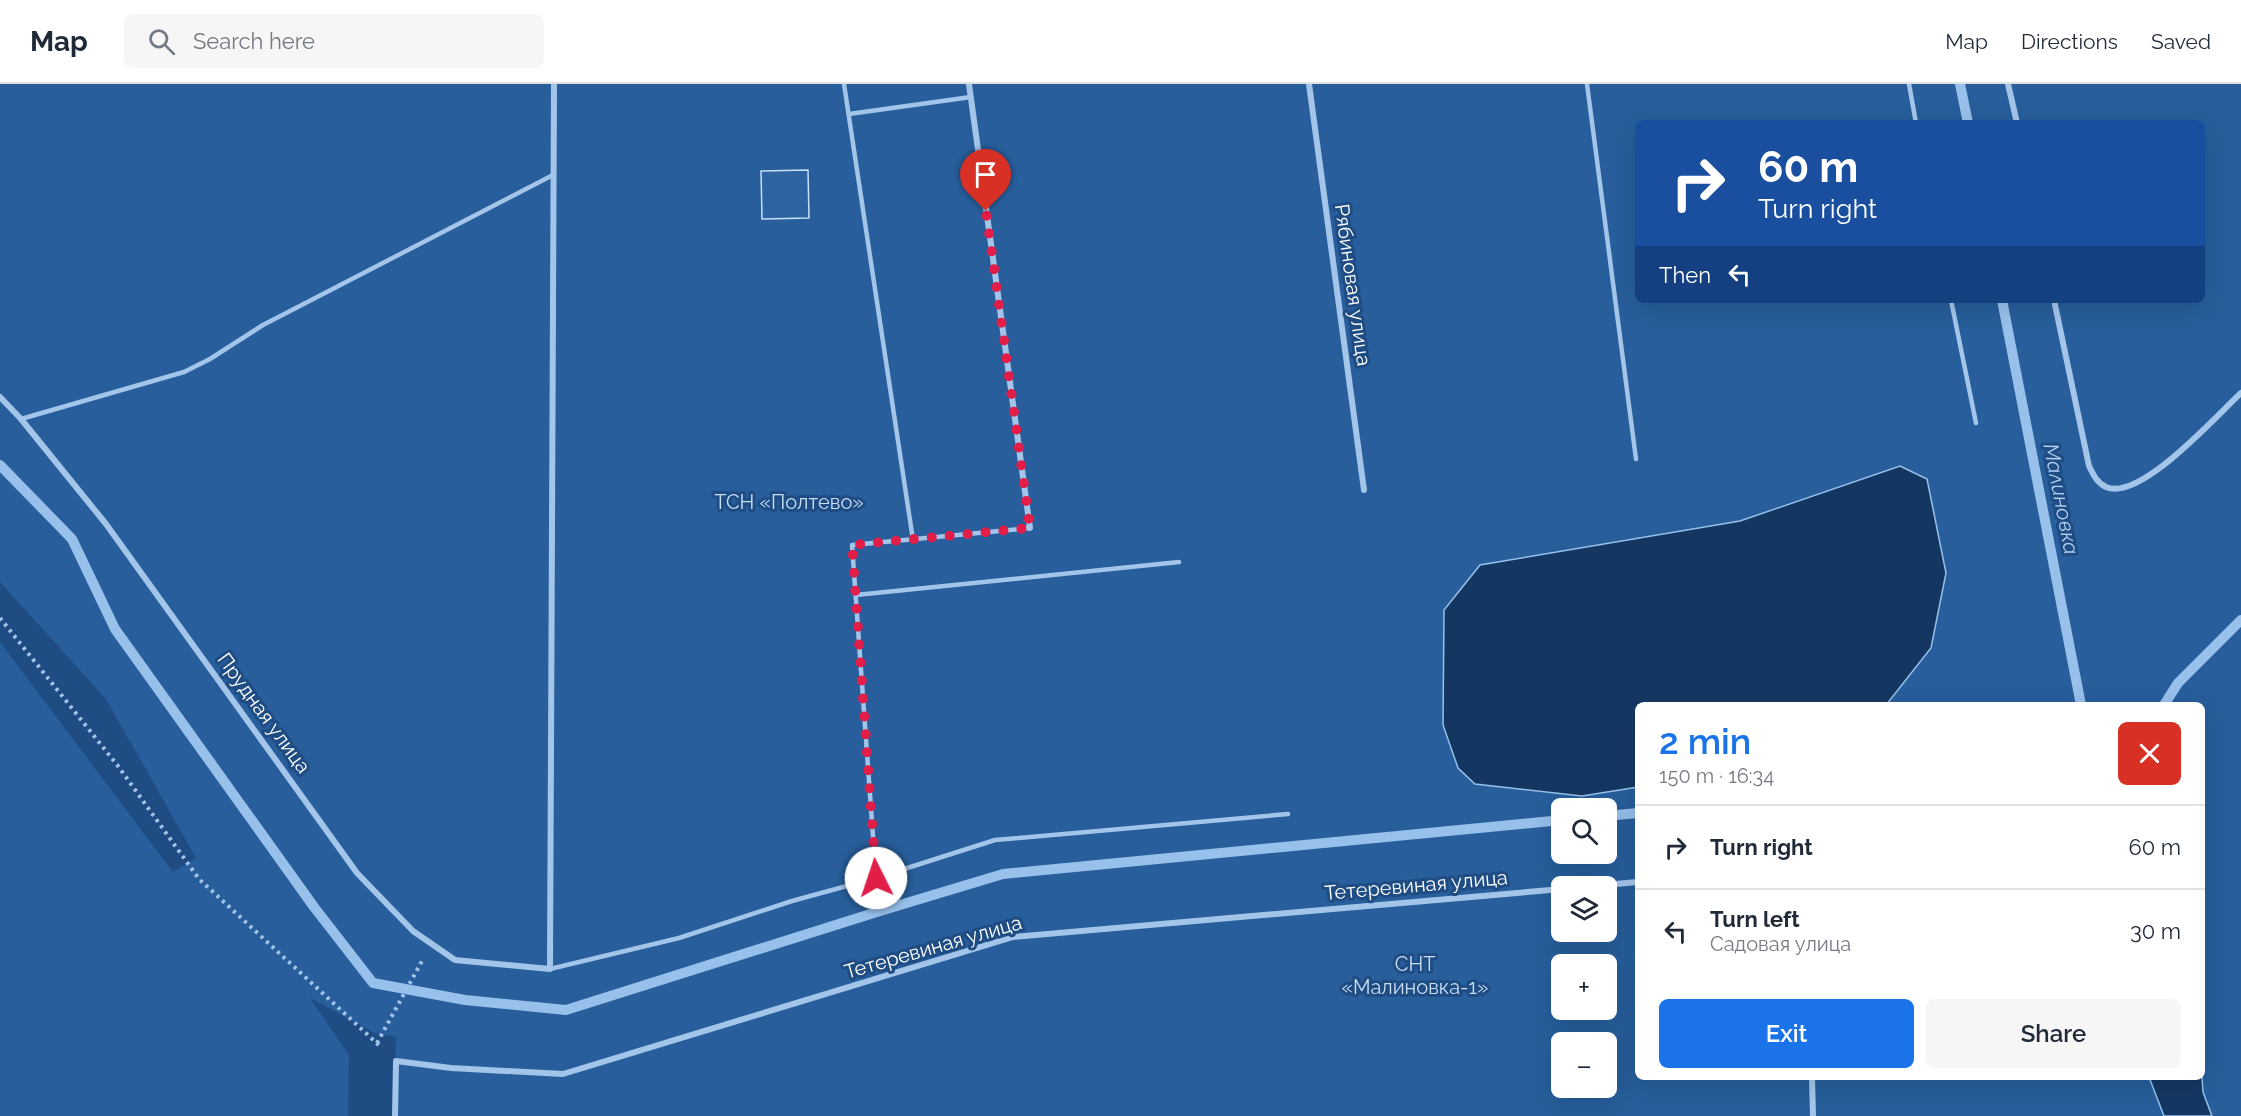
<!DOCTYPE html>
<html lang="en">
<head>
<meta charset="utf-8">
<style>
  body { margin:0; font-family:Raleway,sans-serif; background:#f6f6f7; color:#1f2937; height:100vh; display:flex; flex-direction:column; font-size:22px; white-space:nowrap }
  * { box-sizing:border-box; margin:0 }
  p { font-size:20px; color:#747a83 }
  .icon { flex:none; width:33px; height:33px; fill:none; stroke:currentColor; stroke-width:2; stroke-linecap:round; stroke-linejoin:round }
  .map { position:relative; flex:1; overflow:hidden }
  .side { position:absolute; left:1635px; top:618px; width:570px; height:378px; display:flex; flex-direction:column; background:#fff; border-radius:9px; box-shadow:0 6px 24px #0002 }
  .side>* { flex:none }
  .banner { position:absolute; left:1635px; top:36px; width:570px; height:183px; border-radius:9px; box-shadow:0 6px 24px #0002; background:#1a4fa0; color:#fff; overflow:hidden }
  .buttons { position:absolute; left:1551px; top:714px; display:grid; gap:12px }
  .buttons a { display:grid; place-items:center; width:66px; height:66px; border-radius:9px; background:#fff; box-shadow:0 6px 24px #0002; font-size:30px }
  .pin { position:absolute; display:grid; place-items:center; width:51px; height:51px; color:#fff; margin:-62px -26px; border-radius:50% 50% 50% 0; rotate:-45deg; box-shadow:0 0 6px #0007 }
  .pin .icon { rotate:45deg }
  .me { position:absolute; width:66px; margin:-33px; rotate:356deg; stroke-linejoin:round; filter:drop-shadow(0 0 4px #0008) }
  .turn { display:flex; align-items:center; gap:21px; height:126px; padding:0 24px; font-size:27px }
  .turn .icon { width:78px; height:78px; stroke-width:2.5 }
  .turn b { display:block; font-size:42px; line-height:51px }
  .then { display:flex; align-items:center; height:57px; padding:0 24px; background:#0003; gap:12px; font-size:22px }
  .round { display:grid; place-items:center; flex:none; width:63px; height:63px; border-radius:9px; background:#f6f6f7 }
  .headline { display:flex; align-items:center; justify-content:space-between; height:102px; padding:0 24px }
  h1 { font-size:36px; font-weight:600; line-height:45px; color:#1a73e8 }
  .button { display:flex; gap:12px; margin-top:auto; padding:12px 24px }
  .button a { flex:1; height:69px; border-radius:9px; background:#1a73e8; color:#fff; font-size:24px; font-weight:600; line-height:69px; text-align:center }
  .button a+a { background:#f6f6f7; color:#1f2937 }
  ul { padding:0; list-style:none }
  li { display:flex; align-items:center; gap:18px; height:84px; padding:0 24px; border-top:2px solid #e0e1e3 }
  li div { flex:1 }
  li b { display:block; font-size:22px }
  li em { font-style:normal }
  header { display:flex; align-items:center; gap:36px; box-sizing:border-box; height:84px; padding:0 30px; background:#fff; border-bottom:2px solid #e0e1e3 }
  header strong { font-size:28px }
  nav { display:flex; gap:33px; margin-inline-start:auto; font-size:21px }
  .search { width:420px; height:54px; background:#f6f6f7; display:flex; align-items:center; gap:15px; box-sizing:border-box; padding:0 21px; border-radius:9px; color:#747a83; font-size:22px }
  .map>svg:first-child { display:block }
  .green { fill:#275e9b; fill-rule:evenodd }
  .water { fill:#143762; stroke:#97c0eb; stroke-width:1.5 }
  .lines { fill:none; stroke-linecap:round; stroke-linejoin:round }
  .stream { stroke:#97c0eb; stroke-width:10 }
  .building { fill:#2d63a1; stroke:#c8dff7; stroke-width:1.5 }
  .path { stroke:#a4c5ea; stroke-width:4; stroke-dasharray:3 4.5; stroke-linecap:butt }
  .service { stroke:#a4c5ea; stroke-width:4.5 }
  .minor { stroke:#a4c5ea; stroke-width:6 }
  .route { stroke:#e11d48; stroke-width:10; stroke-dasharray:0 18 }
  .labels { text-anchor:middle; stroke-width:6; stroke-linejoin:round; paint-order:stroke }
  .street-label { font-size:20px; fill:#fff; stroke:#1e4c83 }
  .park-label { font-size:20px; fill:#c8dff7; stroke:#1e4c83 }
  .water-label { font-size:21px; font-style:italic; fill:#afcff1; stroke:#1e4c83 }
</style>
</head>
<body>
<header>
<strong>Map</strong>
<div class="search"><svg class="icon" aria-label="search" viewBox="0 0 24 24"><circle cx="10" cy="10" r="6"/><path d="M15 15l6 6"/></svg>Search here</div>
<nav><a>Map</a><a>Directions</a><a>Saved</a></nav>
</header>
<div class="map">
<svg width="2241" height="1032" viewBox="0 0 2241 1032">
  <rect width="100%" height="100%" fill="#1e4c83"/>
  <path class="green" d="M0,0H2241V1032H2212L2203,1008L2202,621H1638V993H2149L2164,1032H395L396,953L375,949L310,914L349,971L348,1032H0V558L173,788L196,774L106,615L0,498ZM1638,39H2202V216H1638ZM1562,724H1606V770H1562ZM1562,802H1606V848H1562ZM1562,880H1606V926H1562ZM1562,958H1606V1004H1562Z"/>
  <g class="water">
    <polygon points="1900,382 1927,395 1946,489 1931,564 1886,621 1638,621 1638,703 1582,712 1475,700 1458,684 1443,641 1444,526 1480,481 1740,437"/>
    <polygon points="2149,993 2202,993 2203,1008 2212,1032 2164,1032"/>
  </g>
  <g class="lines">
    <g class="stream">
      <polyline points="1960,0 1968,39"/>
      <polyline points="2002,216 2081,621"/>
      <polyline points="0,381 72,455 115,545 314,823 373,899 465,916 566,926 880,827 1003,790 1562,736"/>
      <polyline points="2164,621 2178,599 2241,536"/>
      <polyline points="1606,732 1638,729"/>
    </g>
  </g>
  <polygon class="building" points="808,86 809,134 762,135 761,87"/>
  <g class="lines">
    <g class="path">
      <polyline points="0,534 118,682 199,795 382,964"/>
      <polyline points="377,959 422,877"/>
    </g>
    <g class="service">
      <polyline points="844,0 913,456"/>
      <polyline points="1587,0 1636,375"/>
      <polyline points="1909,0 1916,39"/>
      <polyline points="849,30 971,13"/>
      <polyline points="1951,216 1976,339"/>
      <polyline points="21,335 184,288 210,275 263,241 553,91"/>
      <polyline points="856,511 1179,478"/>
      <polyline points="876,794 852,461 1030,444"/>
      <polyline points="550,885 679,854 792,817 876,794 995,756 1288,730"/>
    </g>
    <g class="minor">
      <polyline points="969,0 1030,444"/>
      <polyline points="1309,0 1364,406"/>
      <polyline points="2008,0 2017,39"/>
      <path d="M2054,216L2089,382C2093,390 2097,399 2106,403C2140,418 2217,331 2241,309"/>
      <polyline points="0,313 21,335 106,440 357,789 413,847 455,876 550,885 554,0"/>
      <polyline points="1592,802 1638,798"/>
      <polyline points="1812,993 1813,1032"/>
      <polyline points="395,1032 396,977 451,984 563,990 1013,853 1562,805"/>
    </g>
  </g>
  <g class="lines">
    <polyline class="route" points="876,794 852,461 1030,444 986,127"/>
  </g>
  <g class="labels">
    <g class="street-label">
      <text transform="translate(1353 201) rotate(82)" y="7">Рябиновая улица</text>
      <text transform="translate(264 629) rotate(54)" y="7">Прудная улица</text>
      <text transform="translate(1416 801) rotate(-5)" y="7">Тетеревиная улица</text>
      <text transform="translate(933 863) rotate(-16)" y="7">Тетеревиная улица</text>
    </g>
    <g class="park-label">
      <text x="789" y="425">ТСН «Полтево»</text>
      <text x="1415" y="887">СНТ<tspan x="1415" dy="23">«Малиновка-1»</tspan></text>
    </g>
    <g class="water-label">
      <text transform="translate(2061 415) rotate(79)" y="7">Малиновка</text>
    </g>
  </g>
</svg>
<div class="buttons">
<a><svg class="icon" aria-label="search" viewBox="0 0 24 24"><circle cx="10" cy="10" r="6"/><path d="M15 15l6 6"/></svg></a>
<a><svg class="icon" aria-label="layers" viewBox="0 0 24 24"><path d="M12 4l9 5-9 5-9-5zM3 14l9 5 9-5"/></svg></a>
<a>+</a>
<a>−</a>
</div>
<div class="pin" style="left:986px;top:127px;background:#d93025"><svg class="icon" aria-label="arrive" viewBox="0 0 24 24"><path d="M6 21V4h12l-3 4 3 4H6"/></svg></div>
<svg class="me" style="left:876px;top:794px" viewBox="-20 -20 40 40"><circle r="19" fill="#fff"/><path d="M0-13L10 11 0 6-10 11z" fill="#e11d48"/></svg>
<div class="banner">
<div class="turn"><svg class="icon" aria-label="right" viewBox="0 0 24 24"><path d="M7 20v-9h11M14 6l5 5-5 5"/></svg><div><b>60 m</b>Turn right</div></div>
<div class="then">Then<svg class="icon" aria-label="left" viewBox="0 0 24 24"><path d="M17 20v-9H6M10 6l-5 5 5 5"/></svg></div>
</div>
<section class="side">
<div class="headline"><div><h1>2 min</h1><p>150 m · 16:34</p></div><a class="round" style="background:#d93025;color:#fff"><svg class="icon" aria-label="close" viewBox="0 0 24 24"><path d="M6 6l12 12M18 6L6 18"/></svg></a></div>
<ul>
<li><svg class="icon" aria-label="right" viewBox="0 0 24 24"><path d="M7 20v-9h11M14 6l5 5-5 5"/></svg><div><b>Turn right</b></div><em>60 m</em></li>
<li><svg class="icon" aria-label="left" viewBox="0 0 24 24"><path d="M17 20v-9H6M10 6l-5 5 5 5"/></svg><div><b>Turn left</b><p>Садовая улица</p></div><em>30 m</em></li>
</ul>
<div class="button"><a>Exit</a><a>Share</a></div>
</section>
</div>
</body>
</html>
